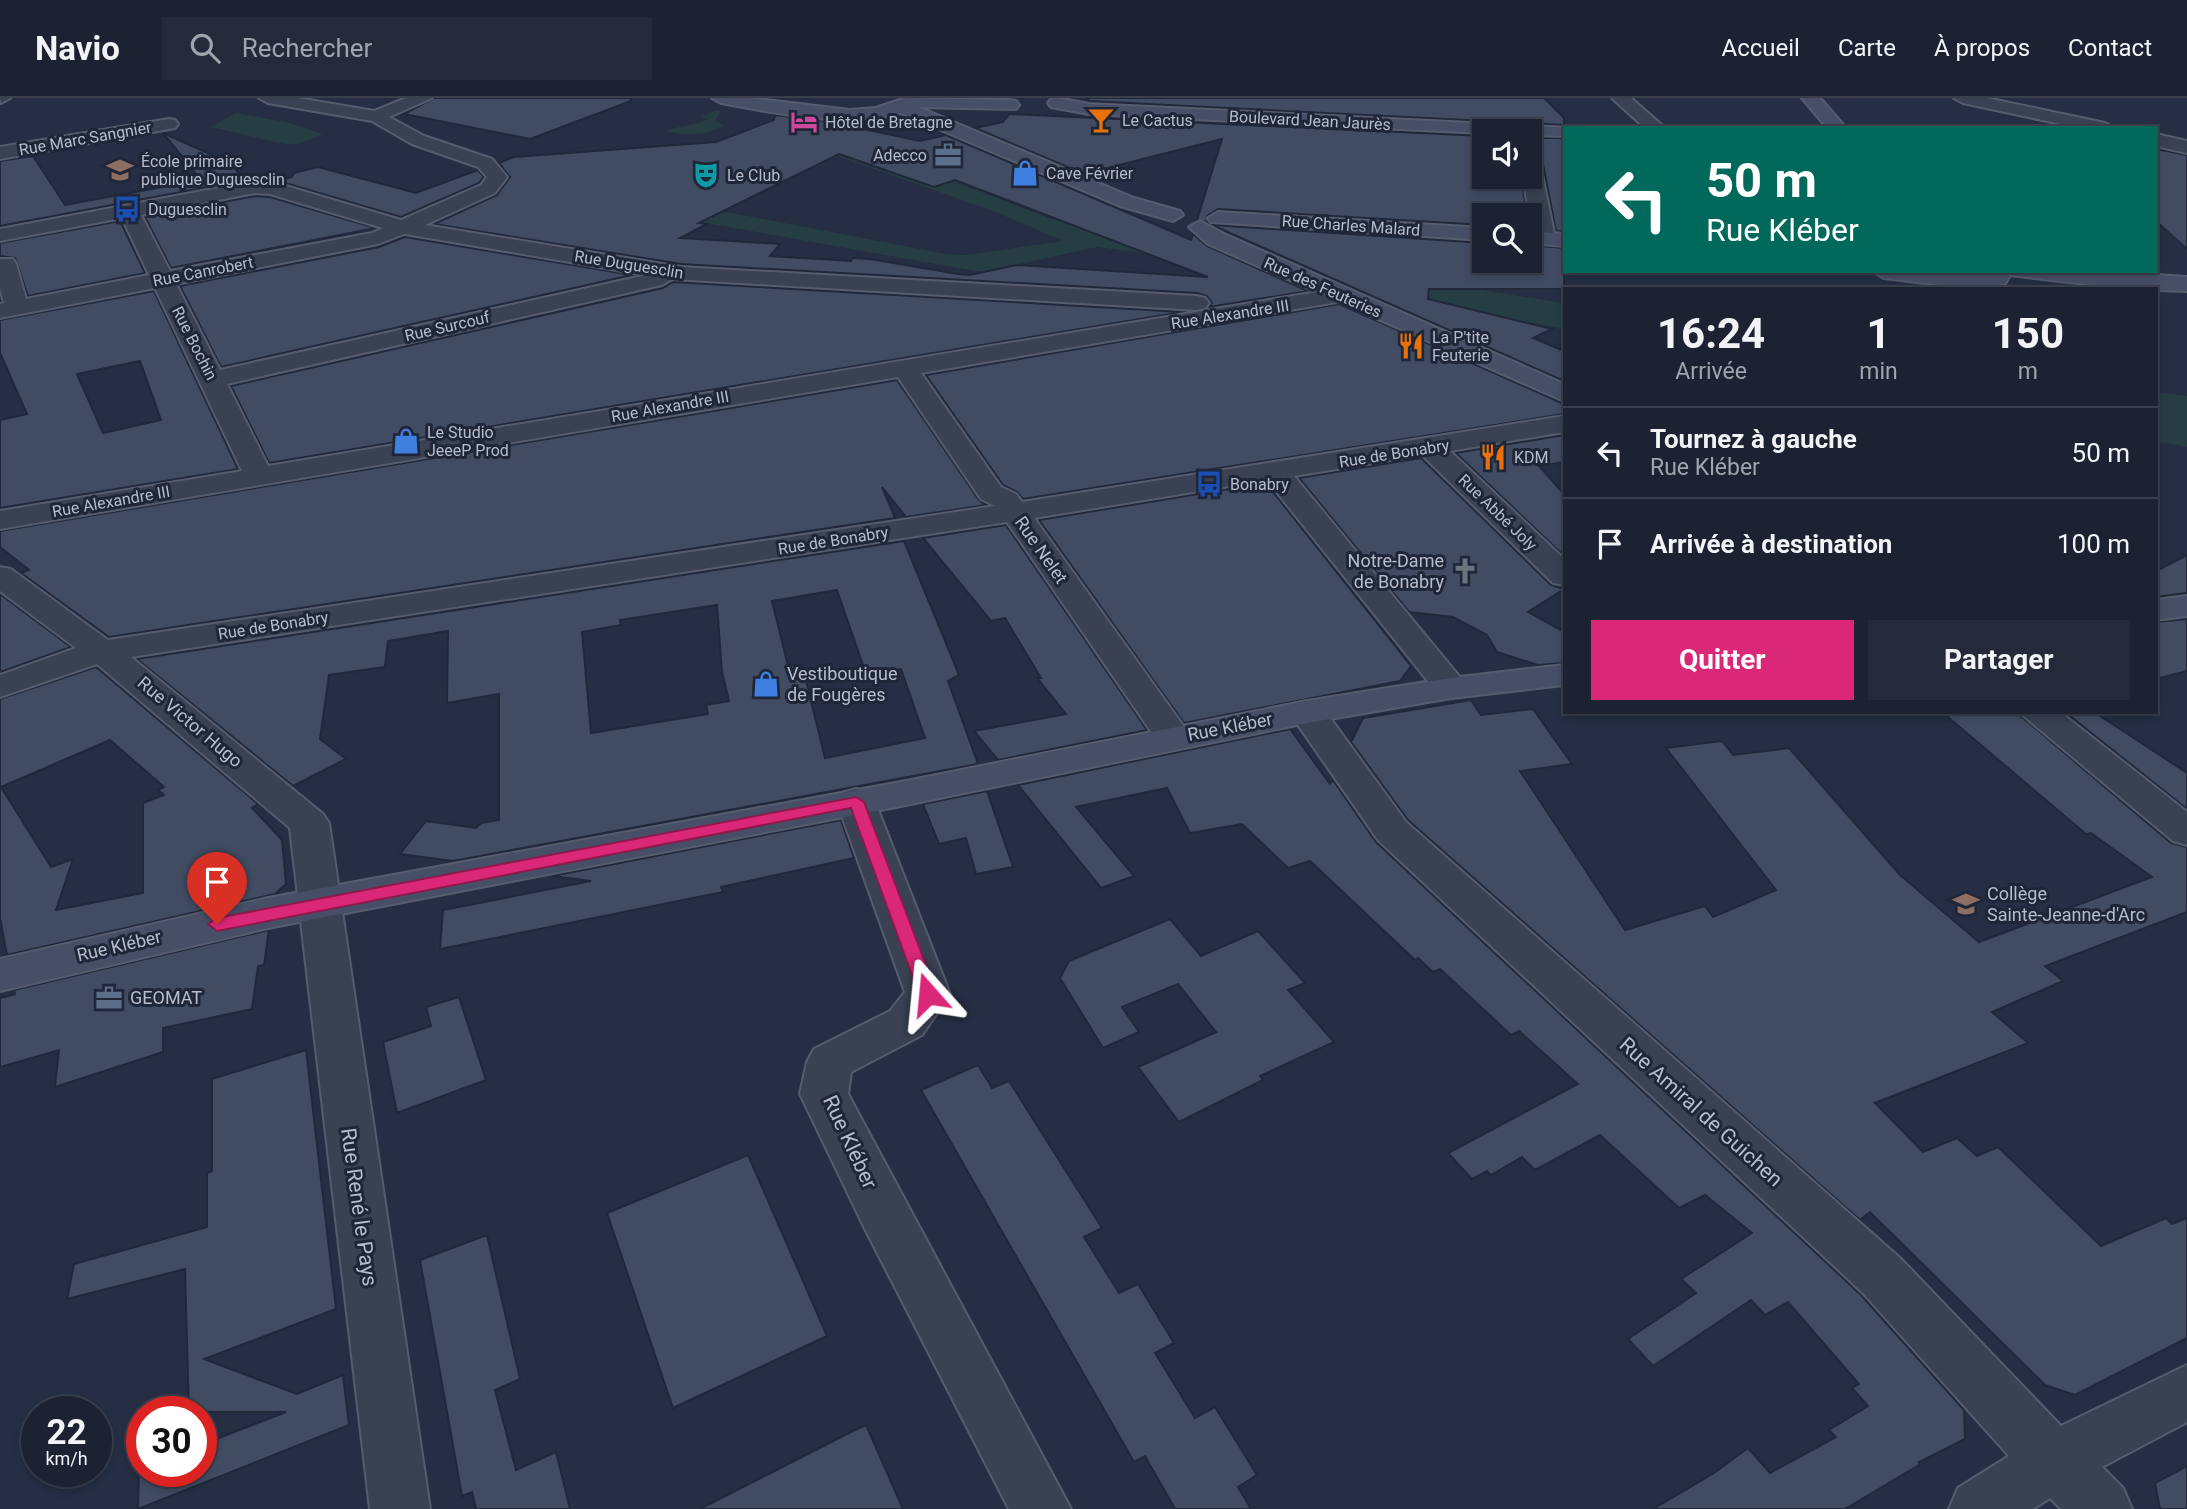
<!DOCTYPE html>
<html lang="fr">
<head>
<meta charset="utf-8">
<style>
  body { margin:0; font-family:Roboto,sans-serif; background:#252a3a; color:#f1f3f6; height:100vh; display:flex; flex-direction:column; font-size:26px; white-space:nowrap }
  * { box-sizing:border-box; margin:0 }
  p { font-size:23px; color:#a0a4ac }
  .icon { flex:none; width:38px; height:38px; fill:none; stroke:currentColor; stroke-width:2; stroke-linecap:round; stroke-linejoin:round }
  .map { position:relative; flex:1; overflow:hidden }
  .panel { position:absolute; left:1563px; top:189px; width:595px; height:427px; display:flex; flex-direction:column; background:#1c2232; border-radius:0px; box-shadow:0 4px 10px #0003,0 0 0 2px #3a3f4d }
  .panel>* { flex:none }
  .top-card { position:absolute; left:1563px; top:28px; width:595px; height:147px; border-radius:0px; box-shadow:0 4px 10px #0003,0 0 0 2px #3a3f4d; background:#00695c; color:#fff; overflow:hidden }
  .buttons { position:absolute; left:1472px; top:21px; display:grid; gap:14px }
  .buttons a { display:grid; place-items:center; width:70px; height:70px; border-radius:0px; background:#1c2232; box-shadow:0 4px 10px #0003,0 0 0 2px #3a3f4d; font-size:35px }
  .speed { position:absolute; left:21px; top:1298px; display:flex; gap:14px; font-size:35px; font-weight:700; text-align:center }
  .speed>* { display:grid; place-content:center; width:91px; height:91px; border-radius:50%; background:#1c2232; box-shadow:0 4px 10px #0003,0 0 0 2px #3a3f4d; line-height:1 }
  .speed small { font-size:18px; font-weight:400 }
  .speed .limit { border:10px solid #d22; background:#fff; color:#111 }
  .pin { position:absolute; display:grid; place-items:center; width:60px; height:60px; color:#fff; margin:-72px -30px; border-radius:50% 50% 50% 0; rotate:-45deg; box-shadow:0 0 7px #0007 }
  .pin .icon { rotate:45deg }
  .me { position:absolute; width:77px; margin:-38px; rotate:342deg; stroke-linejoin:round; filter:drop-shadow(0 0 5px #0008) }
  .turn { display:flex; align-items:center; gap:24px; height:147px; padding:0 28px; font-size:32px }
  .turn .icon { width:91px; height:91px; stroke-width:2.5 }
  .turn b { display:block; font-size:49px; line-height:60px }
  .eta { display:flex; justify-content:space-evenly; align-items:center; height:119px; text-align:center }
  .eta b { font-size:42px; font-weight:700; line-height:49px }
  .primary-button { display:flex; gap:14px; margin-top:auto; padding:14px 28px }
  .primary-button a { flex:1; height:80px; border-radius:0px; background:#db2777; color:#fff; font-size:28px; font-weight:700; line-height:80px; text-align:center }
  .primary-button a+a { background:#252a3a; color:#f1f3f6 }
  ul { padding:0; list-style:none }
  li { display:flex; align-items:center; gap:21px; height:91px; padding:0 28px; border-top:2px solid #3a3f4d }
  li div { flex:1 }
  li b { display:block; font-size:26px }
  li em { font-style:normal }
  header { display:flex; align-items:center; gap:42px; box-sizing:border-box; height:98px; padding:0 35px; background:#1c2232; border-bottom:2px solid #3a3f4d }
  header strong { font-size:33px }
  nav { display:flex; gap:38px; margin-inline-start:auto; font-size:24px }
  .search { width:490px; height:63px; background:#252a3a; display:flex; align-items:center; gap:18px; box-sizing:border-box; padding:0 24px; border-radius:0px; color:#a0a4ac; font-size:26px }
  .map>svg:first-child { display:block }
  .green { fill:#273d44 }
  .building { fill:#414c63; stroke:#20283a; stroke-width:2; fill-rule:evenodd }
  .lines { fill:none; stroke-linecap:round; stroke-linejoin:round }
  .street-casing { stroke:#555c6d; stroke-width:4 }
  .secondary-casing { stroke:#555c6d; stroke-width:4 }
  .street { fill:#394153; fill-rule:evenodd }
  .secondary { fill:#474f66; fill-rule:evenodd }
  .route { fill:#db2777; stroke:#8e194d; stroke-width:2 }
  .labels { text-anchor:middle; stroke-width:6; stroke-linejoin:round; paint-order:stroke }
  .far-poi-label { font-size:16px; fill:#b7bccd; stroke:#1e2638; text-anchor:start }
  .far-street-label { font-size:16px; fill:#b7bccd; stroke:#1e2638 }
  .street-label { font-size:18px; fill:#b7bccd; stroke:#1e2638 }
  .poi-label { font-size:18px; fill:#b7bccd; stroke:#1e2638; text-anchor:start }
  .near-street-label { font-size:21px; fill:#b7bccd; stroke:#1e2638 }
</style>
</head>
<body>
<header>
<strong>Navio</strong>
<div class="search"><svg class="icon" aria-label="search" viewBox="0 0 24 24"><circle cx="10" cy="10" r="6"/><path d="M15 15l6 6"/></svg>Rechercher</div>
<nav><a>Accueil</a><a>Carte</a><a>À propos</a><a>Contact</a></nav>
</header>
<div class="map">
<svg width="2187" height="1411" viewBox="0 0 2187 1411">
  <rect width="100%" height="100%" fill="#252e43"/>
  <g class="green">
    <path d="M717,12L721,13L715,23L725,28C703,38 689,38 666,33C681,27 694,28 709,21L700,19Z"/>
    <polygon points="236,15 290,25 323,36 297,46 285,46 210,29"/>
    <polygon points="768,24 955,84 1055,122 1202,148 1251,169 1097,149 981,174 526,93 447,128 441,126 443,122 507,92 514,85 521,84 591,97 732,115 946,156 967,157 1063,143 993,113 756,29"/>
    <polygon points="1283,161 1564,205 1564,231 1356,191"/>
    <polygon points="2156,294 2187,298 2187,349 2156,343"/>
  </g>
  <g class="building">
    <polygon points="434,0 630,0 631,3 530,41 404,16"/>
    <polygon points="1087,0 1544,0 1564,20 1564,27 1089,3"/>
    <polygon points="1009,16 1484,38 1484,79 1521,79 1527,117 1484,117 1484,127 1218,111 1207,118 1208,124 1197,122 1222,41 1084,76 975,30 1003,24"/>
    <path d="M775,17L825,23L920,43L946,37L1191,142L1193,136L1207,148L1308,193L1209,209L1212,205L1207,198L1197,195L681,166L434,126L497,97L510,79L499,65L514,59L716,44L774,22ZM839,56L934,89L955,82L1208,179L1017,167L970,177L958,176L870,161L853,160L851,163L770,158L780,146L680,140L707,126L699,125Z"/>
    <polygon points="163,35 230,65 245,82 0,128 0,63 33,58 65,107 201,82"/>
    <polygon points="1530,40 1564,40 1564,134 1556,133 1542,61 1530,53"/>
    <polygon points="2156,51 2187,57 2187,151 2156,123"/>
    <polygon points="318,69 416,95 478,72 484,79 479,85 401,119 278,83 292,79 294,75"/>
    <polygon points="255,98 270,99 376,130 171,170 145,119"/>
    <polygon points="120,123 145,175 28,198 15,160 0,158 0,145"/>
    <polygon points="1212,127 1484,145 1484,163 1530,163 1530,147 1564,150 1564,191 1429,191 1428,201 1552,231 1533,240 1564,253 1564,283"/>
    <polygon points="405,139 632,177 221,269 180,188 379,149"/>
    <polygon points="673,184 1182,214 269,365 231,288 663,190"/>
    <path d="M154,193L238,371L0,410V322L27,316L0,255V222ZM140,263L161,322L103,335L77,276Z"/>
    <polygon points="1339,206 1564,306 1564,316 1023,401 1017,394 1003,387 926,277"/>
    <polygon points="897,282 979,402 986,407 906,419 882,389 895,420 109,539 21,475 29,472 0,449 0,433"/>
    <polygon points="1564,337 1564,364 1539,368 1564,396 1564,458 1456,355"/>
    <polygon points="1421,360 1551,487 1564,491 1528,514 1564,534 1564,565 1538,567 1497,554 1487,537 1453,519 1409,514 1299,380"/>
    <polygon points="1266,385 1411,568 1400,583 1184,625 1039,422"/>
    <polygon points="1006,427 1147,632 998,662 974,633 1066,616 1037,580 1041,580 1005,520 991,523 923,440"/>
    <path d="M904,443L959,577L948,583L978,666L453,763L400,756L426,723L476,730L481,725L499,722V596L447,605L448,533L388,543L385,569L329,577L320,641L346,661L293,688L137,561ZM837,492L866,576L901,571L925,640L825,660L802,566L788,568L772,503ZM717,507L722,574L729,603L706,607L708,616L591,635L582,534L621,527L620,522Z"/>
    <polygon points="2187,457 2187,495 2156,499 2156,473"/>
    <polygon points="0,496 71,549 0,574"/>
    <polygon points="2187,521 2187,573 2156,581 2156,524"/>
    <path d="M96,569L258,706L252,710L282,742L286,786L275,796L7,857L0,820V601ZM110,642L164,689L158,692L164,697L143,705V795L56,812L73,761L51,769L1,689Z"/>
    <polygon points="1471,602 1481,617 1533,611 1572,666 1520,673 1625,832 1705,808 1713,819 1776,792 1666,650 1722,643 1733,657 1789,650 1900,777 1979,844 2152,779 2091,735 2086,736 1942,614 2016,614 2171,745 2187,749 2187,814 2045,868 2063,883 1992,914 2028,945 1875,1005 1923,1054 1957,1040 1977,1058 1998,1049 2101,1148 2166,1120 2172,1126 2187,1120 2187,1240 2075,1297 2045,1287 1870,1114 1860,1122 1408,722 1351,644 1363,620"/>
    <polygon points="2065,614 2094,614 2187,675 2187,711"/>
    <polygon points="1290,631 1330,686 1333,682 1376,744 1861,1197 1964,1312 1965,1341 1919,1364 1919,1367 1845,1411 1653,1411 1714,1375 1748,1350 1770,1375 1836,1339 1829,1332 1868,1308 1852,1290 1859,1286 1788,1204 1765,1217 1751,1202 1653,1268 1628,1241 1696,1195 1681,1181 1752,1135 1705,1097 1679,1110 1600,1037 1535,1072 1522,1059 1491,1077 1487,1073 1472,1081 1448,1055 1578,986 1519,933 1511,937 1440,871 1433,874 1418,860 1415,862 1310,763 1288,770 1242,726 1190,735 1167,690 1076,709 1134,778 1101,790 1018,687"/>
    <polygon points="987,693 1013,769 976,776 966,740 939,746 923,706"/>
    <polygon points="841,722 854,760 721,789 723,794 440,851 443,812 591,783 552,778"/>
    <polygon points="1170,821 1201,858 1258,833 1305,885 1288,892 1334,944 1260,978 1263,982 1179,1024 1138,969 1216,934 1178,886 1122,909 1139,934 1103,950 1060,880 1069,863"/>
    <polygon points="269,832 264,867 258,868 252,911 163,930 163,954 55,989 59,952 0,969 0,900 15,896 14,892"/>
    <polygon points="459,899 486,982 397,1015 383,944 431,928 426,909"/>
    <polygon points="306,952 336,1211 204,1261 297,1296 343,1277 349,1327 138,1411 139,1371 142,1370 142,1374 201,1374 201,1347 286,1314 189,1314 185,1171 67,1201 74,1166 207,1129 207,1075 212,1073 212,981"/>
    <polygon points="978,967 992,990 1009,983 1102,1130 1084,1139 1119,1195 1138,1186 1174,1245 1155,1255 1195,1320 1215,1309 1257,1377 1238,1389 1251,1411 1175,1411 1145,1358 1134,1364 921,992"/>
    <polygon points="748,1057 827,1238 673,1310 607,1115"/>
    <polygon points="487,1137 520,1281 495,1292 516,1372 556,1354 570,1411 476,1411 472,1394 462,1398 420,1162"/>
    <polygon points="866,1327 903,1411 700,1411 851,1334"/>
    <polygon points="2187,1368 2187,1411 2160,1411 2155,1385"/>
  </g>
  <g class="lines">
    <g class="street-casing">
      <g id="street">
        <polygon points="0,0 10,0 1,5"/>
        <path d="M259,0H298L374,13L406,0H432L389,19L424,38L492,61L507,79L495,95L425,127L681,169L1197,198L1205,200L1209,205L1205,210L1197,212L672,181L662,187L227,286L268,368L1341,190L1349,192L1353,197L1349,202L921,275L1001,389L1016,396L1022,404L1564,318V334L1450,353L1564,461V487L1553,485L1422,357L1294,378L1463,583L1468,590L1463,597L1451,600L1439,597L1267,382L1034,420L1192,640L1187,648L1174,651L1161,648L1007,424L131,559L323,716L329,725L430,1411H370L290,730L97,566L0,599V577L76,550L0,493V469L11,471L108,542L995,408L981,401L898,279L0,431V413L242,373L155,190L0,220V206L4,205L0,190V161H13L16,166L26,201L149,177L122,120L0,143V131L255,83L279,86L401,122L481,87L487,79L478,69L412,46L372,23L268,5ZM255,95L270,96L383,130L372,135L170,173L141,117ZM404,136H405L646,177L220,272L176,186L378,146Z"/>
        <polygon points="1612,0 1631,0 1665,30 1645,30"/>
        <polygon points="1954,0 1987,0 2105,25 2114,30 2079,30 1963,5"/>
        <polygon points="169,21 175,22 178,26 175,30 0,61 0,49"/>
        <polygon points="2156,36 2187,43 2187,55 2156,48"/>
        <polygon points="1530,56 1539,62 1555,140 1544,146 1533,140 1523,79 1530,79"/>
        <polygon points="1307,603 1320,606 1406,724 1901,1161 2061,1328 2187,1267 2187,1324 2102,1369 2123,1390 2132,1411 2061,1411 2050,1400 2033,1411 1949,1411 1958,1390 2009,1358 1863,1195 1378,742 1289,614 1294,606"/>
        <polygon points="2019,614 2060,614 2187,714 2187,747 2173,743"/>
        <polygon points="856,691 870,695 875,704 950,896 922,937 851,974 848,996 1071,1411 1009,1411 864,1129 800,996 807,964 814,951 890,913 905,894 837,704 842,695"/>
      </g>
    </g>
    <g class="secondary-casing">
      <g id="secondary">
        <path d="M712,0H749L850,12L876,10L905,0L1010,2L1016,3L1019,7L1016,11L918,9L1134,100L1180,113L1183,117L1173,123L1120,108L901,15C841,30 781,16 721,5Z"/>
        <polygon points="1058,0 1089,6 1571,30 1564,30 1564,38 1530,37 1530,33 1484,35 1089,16 1051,9 1048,5 1051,1"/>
        <polygon points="1802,0 1820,0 1846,30 1827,30"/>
        <polygon points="1218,114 1484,130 1484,142 1211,124 1208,120"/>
        <polygon points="1200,123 1224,136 1564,286 1564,303 1208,146 1189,129"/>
        <polygon points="1530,133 1564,136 1564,148 1530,145"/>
        <polygon points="1873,173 1988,176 1989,173 2092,173 2187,179 2187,193 2127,191 2010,177 2005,186 1972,191 1884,180"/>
        <polygon points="2187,498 2187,518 2156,522 2156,502"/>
        <polygon points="1564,567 1564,587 1451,600 1307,625 901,708 268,830 0,893 0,861 268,800 901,684 1307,603 1451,580"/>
      </g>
    </g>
    <use href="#street" class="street"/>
    <use href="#secondary" class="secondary"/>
  </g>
  <polygon class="route" points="856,699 864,704 937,896 935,901 928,903 919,896 851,710 217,833 208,826 217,820"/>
  <defs>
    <g id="bar-bare" transform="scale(2.1)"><path d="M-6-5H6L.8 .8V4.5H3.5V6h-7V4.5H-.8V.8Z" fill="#e8710a" stroke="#1e2638" stroke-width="2.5" paint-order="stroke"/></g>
    <g id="hotel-bare" transform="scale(2.1)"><path d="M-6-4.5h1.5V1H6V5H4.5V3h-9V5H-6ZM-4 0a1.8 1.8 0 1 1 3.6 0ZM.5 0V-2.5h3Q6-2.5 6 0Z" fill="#d1479c" stroke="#1e2638" stroke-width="2.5" paint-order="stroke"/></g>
    <g id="office-bare" transform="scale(2.1)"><path d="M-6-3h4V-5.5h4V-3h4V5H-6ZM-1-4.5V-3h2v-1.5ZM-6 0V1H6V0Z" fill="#5c6f8a" stroke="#1e2638" stroke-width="2.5" paint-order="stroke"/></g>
    <g id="school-bare" transform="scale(2.1)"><path d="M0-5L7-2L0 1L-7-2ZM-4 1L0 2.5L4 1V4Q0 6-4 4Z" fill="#8d6e63" stroke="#1e2638" stroke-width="2.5" paint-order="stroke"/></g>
    <g id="shop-bare" transform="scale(2.1)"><path d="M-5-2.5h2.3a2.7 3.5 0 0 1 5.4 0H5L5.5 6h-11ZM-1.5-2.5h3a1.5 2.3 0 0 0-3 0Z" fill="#3f7fe0" stroke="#1e2638" stroke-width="2.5" paint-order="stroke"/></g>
    <g id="theatre-bare" transform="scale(2.1)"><path d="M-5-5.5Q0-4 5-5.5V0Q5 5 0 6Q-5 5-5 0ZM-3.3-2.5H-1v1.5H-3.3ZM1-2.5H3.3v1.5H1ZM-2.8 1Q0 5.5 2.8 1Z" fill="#0f9aa8" stroke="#1e2638" stroke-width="2.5" paint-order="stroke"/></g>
    <g id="bus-bare" transform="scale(2.1)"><path d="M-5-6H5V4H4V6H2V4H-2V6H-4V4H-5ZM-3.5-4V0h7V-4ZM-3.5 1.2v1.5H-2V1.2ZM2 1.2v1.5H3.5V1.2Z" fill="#1a4fb4" stroke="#1e2638" stroke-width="2.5" paint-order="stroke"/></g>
    <g id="restaurant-bare" transform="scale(2.1)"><path d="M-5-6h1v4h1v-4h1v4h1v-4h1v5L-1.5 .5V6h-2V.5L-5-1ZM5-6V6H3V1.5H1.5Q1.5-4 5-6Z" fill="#e8710a" stroke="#1e2638" stroke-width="2.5" paint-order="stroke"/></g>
    <g id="church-bare" transform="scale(2.1)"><path d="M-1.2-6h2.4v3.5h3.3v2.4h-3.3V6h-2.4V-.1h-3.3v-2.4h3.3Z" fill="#6b7280" stroke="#1e2638" stroke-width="2.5" paint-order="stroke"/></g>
  </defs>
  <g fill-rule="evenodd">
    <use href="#bar-bare" x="1101" y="22"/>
    <use href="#hotel-bare" x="804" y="24"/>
    <use href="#office-bare" x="948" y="57"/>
    <use href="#school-bare" x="120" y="72"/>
    <use href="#shop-bare" x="1025" y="75"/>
    <use href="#theatre-bare" x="706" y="77"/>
    <use href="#bus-bare" x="127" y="111"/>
    <use href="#restaurant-bare" x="1411" y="248"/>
    <use href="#shop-bare" x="406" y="343"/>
    <use href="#restaurant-bare" x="1493" y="359"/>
    <use href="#bus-bare" x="1209" y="386"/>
    <use href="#church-bare" x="1465" y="473"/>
    <use href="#shop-bare" x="766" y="586"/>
    <use href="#school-bare" x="1966" y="806"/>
    <use href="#office-bare" x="109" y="900"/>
  </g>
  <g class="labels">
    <g class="far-poi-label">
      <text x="1122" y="28">Le Cactus</text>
      <text x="825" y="30">Hôtel de Bretagne</text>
      <text x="927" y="63" text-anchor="end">Adecco</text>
      <text x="141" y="69">École primaire<tspan x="141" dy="18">publique Duguesclin</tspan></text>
      <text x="1046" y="81">Cave Février</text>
      <text x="727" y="83">Le Club</text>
      <text x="148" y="117">Duguesclin</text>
      <text x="1432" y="245">La P'tite<tspan x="1432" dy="18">Feuterie</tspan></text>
      <text x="427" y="340">Le Studio<tspan x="427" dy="18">JeeeP Prod</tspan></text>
      <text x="1514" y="365">KDM</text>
      <text x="1230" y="392">Bonabry</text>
    </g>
    <g class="far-street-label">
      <text transform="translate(1310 22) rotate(3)" y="6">Boulevard Jean Jaurès</text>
      <text transform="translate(85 40) rotate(-10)" y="6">Rue Marc Sangnier</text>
      <text transform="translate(1351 127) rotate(4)" y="6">Rue Charles Malard</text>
      <text transform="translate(629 166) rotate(9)" y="6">Rue Duguesclin</text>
      <text transform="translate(203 173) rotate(-11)" y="6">Rue Canrobert</text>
      <text transform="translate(1323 189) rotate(24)" y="6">Rue des Feuteries</text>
      <text transform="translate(1230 216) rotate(-9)" y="6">Rue Alexandre III</text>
      <text transform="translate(447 228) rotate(-13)" y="6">Rue Surcouf</text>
      <text transform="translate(195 245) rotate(63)" y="6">Rue Bochin</text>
      <text transform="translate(670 308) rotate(-10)" y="6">Rue Alexandre III</text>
      <text transform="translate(1394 355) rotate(-9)" y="6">Rue de Bonabry</text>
      <text transform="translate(111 403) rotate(-10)" y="6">Rue Alexandre III</text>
      <text transform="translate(1498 414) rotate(44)" y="6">Rue Abbé Joly</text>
      <text transform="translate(833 442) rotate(-9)" y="6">Rue de Bonabry</text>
      <text transform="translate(273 527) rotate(-9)" y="6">Rue de Bonabry</text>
    </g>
    <g class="street-label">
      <text transform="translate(1041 452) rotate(55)" y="6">Rue Nelet</text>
      <text transform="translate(190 624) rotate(40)" y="6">Rue Victor Hugo</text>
      <text transform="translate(1230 629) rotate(-11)" y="6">Rue Kléber</text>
      <text transform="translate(119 848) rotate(-13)" y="6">Rue Kléber</text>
    </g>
    <g class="poi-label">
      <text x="1444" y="469" text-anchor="end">Notre-Dame<tspan x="1444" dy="21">de Bonabry</tspan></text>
      <text x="787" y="582">Vestiboutique<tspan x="787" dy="21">de Fougères</tspan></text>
      <text x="1987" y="802">Collège<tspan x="1987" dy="21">Sainte-Jeanne-d'Arc</tspan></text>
      <text x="130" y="906">GEOMAT</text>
    </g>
    <g class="near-street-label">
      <text transform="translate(1701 1014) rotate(42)" y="7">Rue Amiral de Guichen</text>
      <text transform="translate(850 1044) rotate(65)" y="7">Rue Kléber</text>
      <text transform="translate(359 1109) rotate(82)" y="7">Rue René le Pays</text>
    </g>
  </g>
</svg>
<div class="buttons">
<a><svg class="icon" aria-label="sound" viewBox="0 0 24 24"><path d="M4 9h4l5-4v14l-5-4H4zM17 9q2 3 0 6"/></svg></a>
<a><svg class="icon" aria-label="search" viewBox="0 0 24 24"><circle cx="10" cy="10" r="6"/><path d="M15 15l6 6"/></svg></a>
</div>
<div class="speed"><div>22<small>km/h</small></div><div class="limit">30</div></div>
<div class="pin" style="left:217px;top:826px;background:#d93025"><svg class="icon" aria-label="arrive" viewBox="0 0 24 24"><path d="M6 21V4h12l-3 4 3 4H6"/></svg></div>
<svg class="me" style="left:928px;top:896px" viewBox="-20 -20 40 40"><path d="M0-17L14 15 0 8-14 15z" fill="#db2777" stroke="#fff" stroke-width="4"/></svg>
<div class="top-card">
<div class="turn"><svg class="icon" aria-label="left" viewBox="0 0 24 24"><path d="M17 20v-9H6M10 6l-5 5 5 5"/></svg><div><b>50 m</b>Rue Kléber</div></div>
</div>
<section class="panel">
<div class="eta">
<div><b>16:24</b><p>Arrivée</p></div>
<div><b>1</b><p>min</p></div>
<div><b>150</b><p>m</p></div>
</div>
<ul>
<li><svg class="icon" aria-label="left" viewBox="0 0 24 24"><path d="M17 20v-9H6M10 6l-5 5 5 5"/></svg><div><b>Tournez à gauche</b><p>Rue Kléber</p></div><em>50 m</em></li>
<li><svg class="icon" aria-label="arrive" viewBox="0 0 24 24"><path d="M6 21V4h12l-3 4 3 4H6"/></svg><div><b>Arrivée à destination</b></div><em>100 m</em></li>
</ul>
<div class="primary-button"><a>Quitter</a><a>Partager</a></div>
</section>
</div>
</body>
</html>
